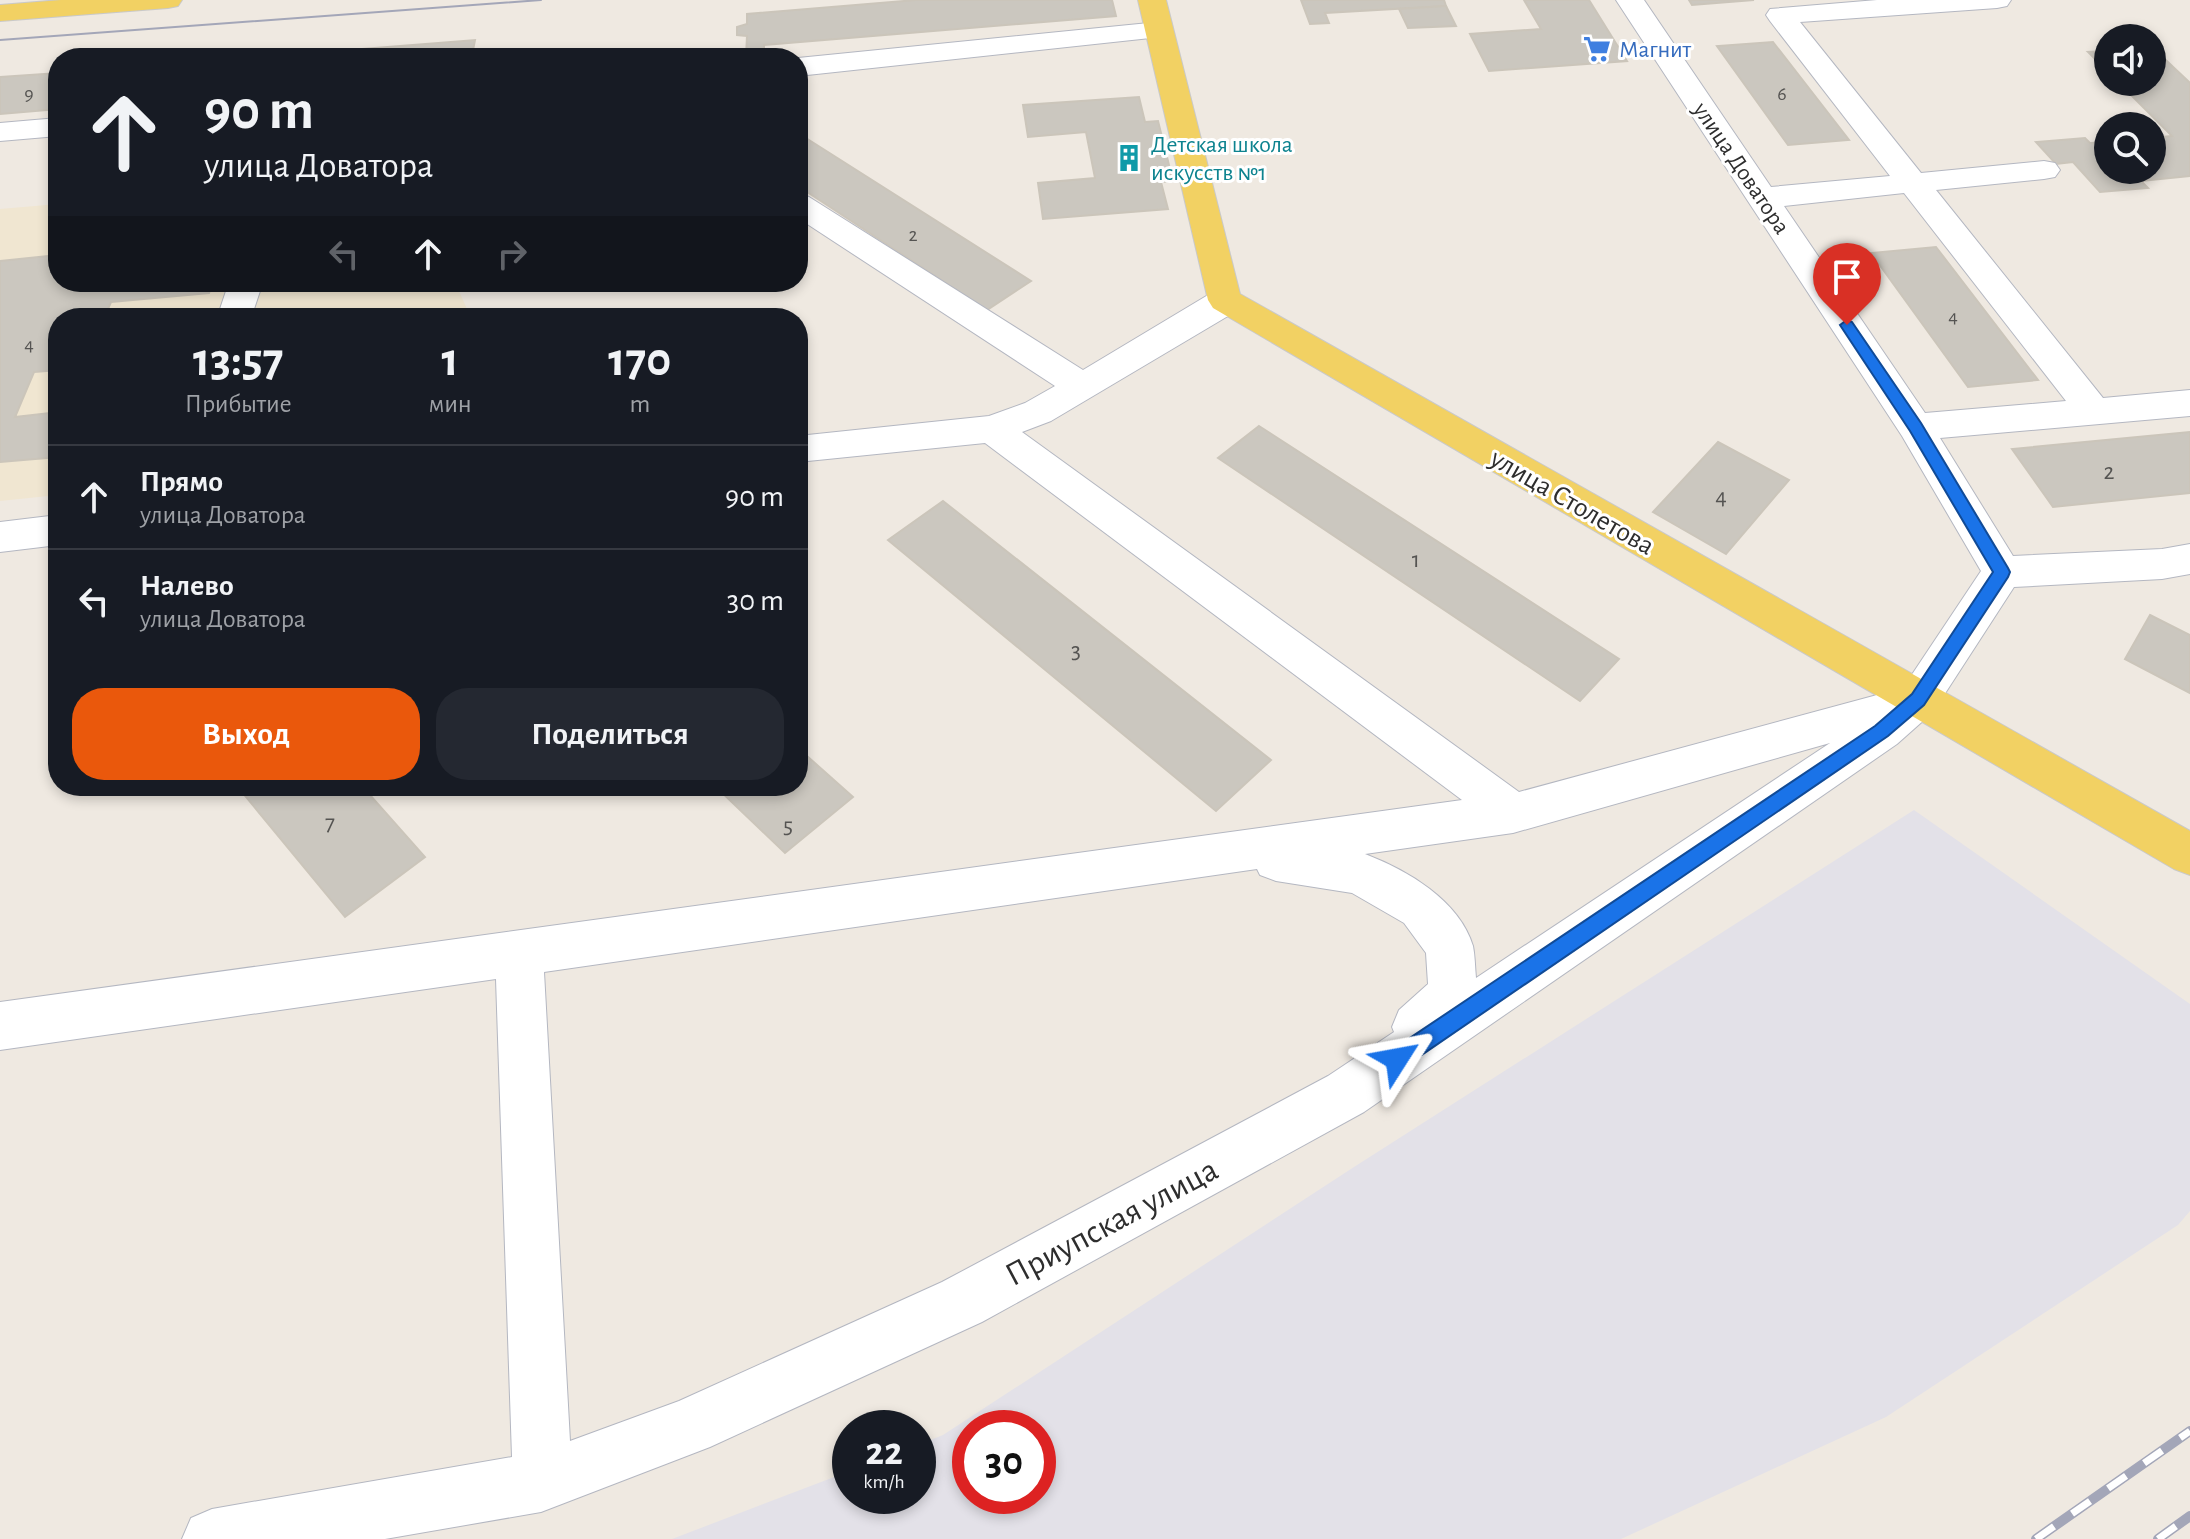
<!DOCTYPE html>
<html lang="ru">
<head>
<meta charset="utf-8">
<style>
  body { margin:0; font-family:"Alegreya Sans",sans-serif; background:#242831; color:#f1f3f6; height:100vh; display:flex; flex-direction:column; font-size:30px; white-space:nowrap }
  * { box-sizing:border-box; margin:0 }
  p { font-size:26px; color:#9ea1a6 }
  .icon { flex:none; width:44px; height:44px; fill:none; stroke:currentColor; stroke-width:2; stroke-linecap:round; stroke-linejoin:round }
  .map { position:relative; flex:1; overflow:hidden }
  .side { position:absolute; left:48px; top:308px; width:760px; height:488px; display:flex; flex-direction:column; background:#171b24; border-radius:32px; box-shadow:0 4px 12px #0003 }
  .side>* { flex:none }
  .hud { position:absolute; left:48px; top:48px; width:760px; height:244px; border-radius:32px; box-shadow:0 4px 12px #0003; background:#171b24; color:#f1f3f6; overflow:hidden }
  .controls { position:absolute; left:2094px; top:24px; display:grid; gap:16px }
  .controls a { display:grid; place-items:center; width:72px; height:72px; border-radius:50%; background:#171b24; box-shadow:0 4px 12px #0003; font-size:40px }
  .speed { position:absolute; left:832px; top:1410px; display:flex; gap:16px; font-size:40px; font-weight:700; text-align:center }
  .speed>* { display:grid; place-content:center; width:104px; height:104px; border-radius:50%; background:#171b24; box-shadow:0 4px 12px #0003; line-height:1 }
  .speed small { font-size:20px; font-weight:400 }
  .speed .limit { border:12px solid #d22; background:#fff; color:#111 }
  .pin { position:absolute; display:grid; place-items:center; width:68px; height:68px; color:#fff; margin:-82px -34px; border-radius:50% 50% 50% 0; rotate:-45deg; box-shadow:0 0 8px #0007 }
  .pin .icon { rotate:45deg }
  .me { position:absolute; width:88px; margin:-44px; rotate:56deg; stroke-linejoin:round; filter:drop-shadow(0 0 6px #0008) }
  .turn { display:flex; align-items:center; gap:28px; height:168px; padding:0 24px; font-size:36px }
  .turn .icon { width:104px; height:104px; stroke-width:2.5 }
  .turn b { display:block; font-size:56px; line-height:68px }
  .lanes { display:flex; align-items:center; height:76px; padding:0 24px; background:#0003; justify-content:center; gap:40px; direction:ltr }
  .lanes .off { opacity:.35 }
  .eta { display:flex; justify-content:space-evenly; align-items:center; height:136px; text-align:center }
  .eta b { font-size:48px; font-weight:700; line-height:56px }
  .button { display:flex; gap:16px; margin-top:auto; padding:16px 24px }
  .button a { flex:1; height:92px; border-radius:32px; background:#ea580c; color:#fff; font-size:32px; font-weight:700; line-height:92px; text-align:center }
  .button a+a { background:#242831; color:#f1f3f6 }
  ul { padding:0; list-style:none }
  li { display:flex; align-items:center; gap:24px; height:104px; padding:0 24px; border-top:2px solid #363941 }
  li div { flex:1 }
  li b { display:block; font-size:30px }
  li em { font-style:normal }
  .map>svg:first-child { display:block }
  .industrial { fill:#e3e1e8; fill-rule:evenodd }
  .education { fill:#f0e6d1 }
  .building { fill:#cbc7bf; stroke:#cbc5ba; stroke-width:2 }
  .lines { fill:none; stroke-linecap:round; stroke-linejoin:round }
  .minor-casing { stroke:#b4b7c1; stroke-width:2 }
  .major-casing { stroke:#c9c9c9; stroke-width:2 }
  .minor { fill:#fff; fill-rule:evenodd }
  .major { fill:#f2d163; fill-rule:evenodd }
  .tram { stroke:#a3a6b8; stroke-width:2 }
  .rail-casing { stroke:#a3a6b8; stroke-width:10 }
  .rail { stroke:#fff; stroke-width:7; stroke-dasharray:22; stroke-linecap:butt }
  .route { fill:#1a73e8; stroke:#114b97; stroke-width:2 }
  .labels { text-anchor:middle; stroke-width:6; stroke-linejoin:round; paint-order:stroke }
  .far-number-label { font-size:20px; fill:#555452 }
  .far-shop-label { font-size:24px; fill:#366cbe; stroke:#fff; text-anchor:start }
  .far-culture-label { font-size:24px; fill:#0d838f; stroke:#fff; text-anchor:start }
  .far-street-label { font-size:24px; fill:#2e2e2e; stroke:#fff }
  .number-label { font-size:24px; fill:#555452 }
  .street-label { font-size:28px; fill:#2e2e2e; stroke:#fff }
  .near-street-label { font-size:34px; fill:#2e2e2e; stroke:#fff }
</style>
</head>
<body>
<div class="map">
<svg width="2190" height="1539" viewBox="0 0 2190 1539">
  <rect width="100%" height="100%" fill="#efe9e1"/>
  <path class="industrial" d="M1914,810L2190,1004V1211L2178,1225L1886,1417L1621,1539H672L850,1471V1496H918V1445L943,1435L1354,1167ZM970,1428H1038V1496H970Z"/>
  <polygon class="education" points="58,204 58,282 455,282 471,318 58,318 58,495 0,501 0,209"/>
  <g class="building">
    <polygon points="916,0 1112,0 1116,16 764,45 764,56 746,57 747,36 737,35 737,27 747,24 747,14"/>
    <polygon points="1301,0 1444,0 1446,6 1325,13 1329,23 1310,24"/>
    <polygon points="1524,0 1589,0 1627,61 1489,71 1470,34 1541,29"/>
    <polygon points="1689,0 1754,0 1692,5"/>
    <polygon points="1446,6 1456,26 1408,28 1399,9"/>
    <polygon points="475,40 473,50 481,51 480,58 248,58"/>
    <polygon points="1773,42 1849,140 1788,145 1717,46"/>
    <polygon points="2152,47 2190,83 2190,176 2141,181 2148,188 2100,192 2073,162 2056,164 2036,142 2085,138 2090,143 2108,142 2108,170 2152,170 2152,138 2172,136 2118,82 2152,82"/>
    <polygon points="2108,51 2108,72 2088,52"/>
    <polygon points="58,73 58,109 0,114 0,77"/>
    <polygon points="1139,97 1145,122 1158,121 1173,181 1161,182 1168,209 1043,219 1038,183 1095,178 1086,132 1028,137 1023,105"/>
    <polygon points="798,133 1031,281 987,310 798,186"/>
    <polygon points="1936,247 2038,380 1968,387 1871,253"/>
    <polygon points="58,255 58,282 213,282 209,293 111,302 104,318 58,318 58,370 34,372 15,417 58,412 58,457 0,462 0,261"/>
    <polygon points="1259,426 1619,659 1580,701 1218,458"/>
    <polygon points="2190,432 2190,493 2053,507 2012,449"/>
    <polygon points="1718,442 1789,480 1726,554 1653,512"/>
    <polygon points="943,501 1271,760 1216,811 888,540"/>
    <polygon points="2150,615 2190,635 2190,693 2125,659"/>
    <polygon points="798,748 853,797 785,853 715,786 798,786"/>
    <polygon points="237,786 362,786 425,857 345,917"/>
  </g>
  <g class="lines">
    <g class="minor-casing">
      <g id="minor">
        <path d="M1616,0H1644L1771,187L1890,176L1770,21L1766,15L1770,9L1877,0H2011L2007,6L1997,8L1800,22L1921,173L2044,161L2055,163L2060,170L2055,177L2044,179L1936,190L2103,398L2190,390V416L1940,438L2013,556L2162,549L2190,544V574L2162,579L2014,587L1933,712L1897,744L1364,1112L982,1322L710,1447L541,1512L385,1539H182L191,1518L212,1509L512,1457L496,979L0,1050V1002L1462,800L985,443L798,462V436L989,416L1025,403L1055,386L798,218V194L809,197L1083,370L1213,292L1225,289L1237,292L1242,300L1228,316L1051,421L1022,432L1519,792L1903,688L1981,571L1902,436ZM1904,193L2066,401L1925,413L1784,206ZM1830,743L1476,978C1475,968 1475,956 1473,946C1459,900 1407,870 1365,854L1513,833ZM1257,869L1260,875L1276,881L1352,893L1404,923L1426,953L1428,984L1399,1010L1392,1027L1394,1032L1328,1076L942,1282L679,1401L570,1441L544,972Z"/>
        <polygon points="1159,22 1169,24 1173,30 1169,36 798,76 798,58"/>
        <polygon points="58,118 58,136 0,141 0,123"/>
        <polygon points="229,282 263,282 251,318 217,318"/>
        <polygon points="58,515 58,545 0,552 0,522"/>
      </g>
    </g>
    <g class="major-casing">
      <g id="major">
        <polygon points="61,0 182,0 178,6 168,8 0,21 0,5"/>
        <polygon points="1138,0 1166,0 1240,294 2190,831 2190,875 2174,869 1213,308 1208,300"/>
      </g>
    </g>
    <use href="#minor" class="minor"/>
    <use href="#major" class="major"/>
    <polyline class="tram" points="0,40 541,0"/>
    <g class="rail-casing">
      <g id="rail">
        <polyline points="2036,1539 2190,1431"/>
        <polyline points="2158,1539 2190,1516"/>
      </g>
    </g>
    <use href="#rail" class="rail"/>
  </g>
  <polygon class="route" points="1847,320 1852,322 1921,423 2008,568 2010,572 2008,577 1924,705 1888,736 1404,1067 1397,1070 1389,1067 1386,1059 1389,1052 1875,726 1912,694 1993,572 1910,431 1840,325"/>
  <defs>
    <g id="supermarket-bare" transform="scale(2.16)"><path d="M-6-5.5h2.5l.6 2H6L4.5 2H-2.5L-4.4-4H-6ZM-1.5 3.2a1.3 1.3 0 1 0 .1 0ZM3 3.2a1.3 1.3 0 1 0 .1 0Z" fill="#3f7fe0" stroke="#fff" stroke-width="2.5" paint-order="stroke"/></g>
    <g id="building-bare" transform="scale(2.16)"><path d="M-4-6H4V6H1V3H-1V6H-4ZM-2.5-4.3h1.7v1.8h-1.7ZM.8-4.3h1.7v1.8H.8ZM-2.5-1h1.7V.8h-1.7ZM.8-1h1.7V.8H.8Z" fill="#0f9aa8" stroke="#fff" stroke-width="2.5" paint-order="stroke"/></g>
  </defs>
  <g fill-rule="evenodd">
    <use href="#supermarket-bare" x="1597" y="49"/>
    <use href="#building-bare" x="1129" y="158"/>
  </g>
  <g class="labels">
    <g class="far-number-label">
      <text x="29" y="100">9</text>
      <text x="1782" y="100">6</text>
      <text x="913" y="241">2</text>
      <text x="1953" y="323">4</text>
      <text x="29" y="351">4</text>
    </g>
    <g class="far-shop-label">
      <text x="1619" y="57">Магнит</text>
    </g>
    <g class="far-culture-label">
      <text x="1151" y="152">Детская школа<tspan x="1151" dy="28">искусств №1</tspan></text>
    </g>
    <g class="far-street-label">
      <text transform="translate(1742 168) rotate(56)" y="8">улица Доватора</text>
    </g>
    <g class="number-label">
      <text x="2109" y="479">2</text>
      <text x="1721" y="504">4</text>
      <text x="1416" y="567">1</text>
      <text x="1076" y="658">3</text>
      <text x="330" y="830">7</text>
      <text x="788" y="833">5</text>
    </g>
    <g class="street-label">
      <text transform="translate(1573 501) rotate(30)" y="10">улица Столетова</text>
    </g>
    <g class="near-street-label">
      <text transform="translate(1111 1221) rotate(-28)" y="12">Приупская улица</text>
    </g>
  </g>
</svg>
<div class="controls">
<a><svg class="icon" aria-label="sound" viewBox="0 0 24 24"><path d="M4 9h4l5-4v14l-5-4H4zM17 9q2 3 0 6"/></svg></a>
<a><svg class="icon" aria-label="search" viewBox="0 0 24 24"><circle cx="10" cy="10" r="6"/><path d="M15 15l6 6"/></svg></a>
</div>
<div class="speed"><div>22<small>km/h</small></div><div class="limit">30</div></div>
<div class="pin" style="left:1847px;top:325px;background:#d93025"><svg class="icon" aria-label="arrive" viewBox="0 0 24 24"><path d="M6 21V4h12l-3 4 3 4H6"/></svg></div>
<svg class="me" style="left:1397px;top:1059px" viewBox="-20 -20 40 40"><path d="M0-17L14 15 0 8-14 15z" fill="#1a73e8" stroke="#fff" stroke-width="4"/></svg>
<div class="hud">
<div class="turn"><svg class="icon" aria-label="ahead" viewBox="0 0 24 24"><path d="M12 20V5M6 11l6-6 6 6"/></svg><div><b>90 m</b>улица Доватора</div></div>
<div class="lanes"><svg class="icon off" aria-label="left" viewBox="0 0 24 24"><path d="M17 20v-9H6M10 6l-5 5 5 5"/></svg><svg class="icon" aria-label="ahead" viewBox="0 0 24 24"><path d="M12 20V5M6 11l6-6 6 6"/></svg><svg class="icon off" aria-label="right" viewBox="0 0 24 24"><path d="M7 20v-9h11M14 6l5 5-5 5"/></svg></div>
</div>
<section class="side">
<div class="eta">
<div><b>13:57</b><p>Прибытие</p></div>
<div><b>1</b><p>мин</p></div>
<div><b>170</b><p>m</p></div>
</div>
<ul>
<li><svg class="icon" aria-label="ahead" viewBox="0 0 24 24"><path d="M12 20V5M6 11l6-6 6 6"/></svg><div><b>Прямо</b><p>улица Доватора</p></div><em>90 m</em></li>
<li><svg class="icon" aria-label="left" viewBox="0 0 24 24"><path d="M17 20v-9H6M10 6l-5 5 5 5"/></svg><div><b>Налево</b><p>улица Доватора</p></div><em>30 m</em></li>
</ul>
<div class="button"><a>Выход</a><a>Поделиться</a></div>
</section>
</div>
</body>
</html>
